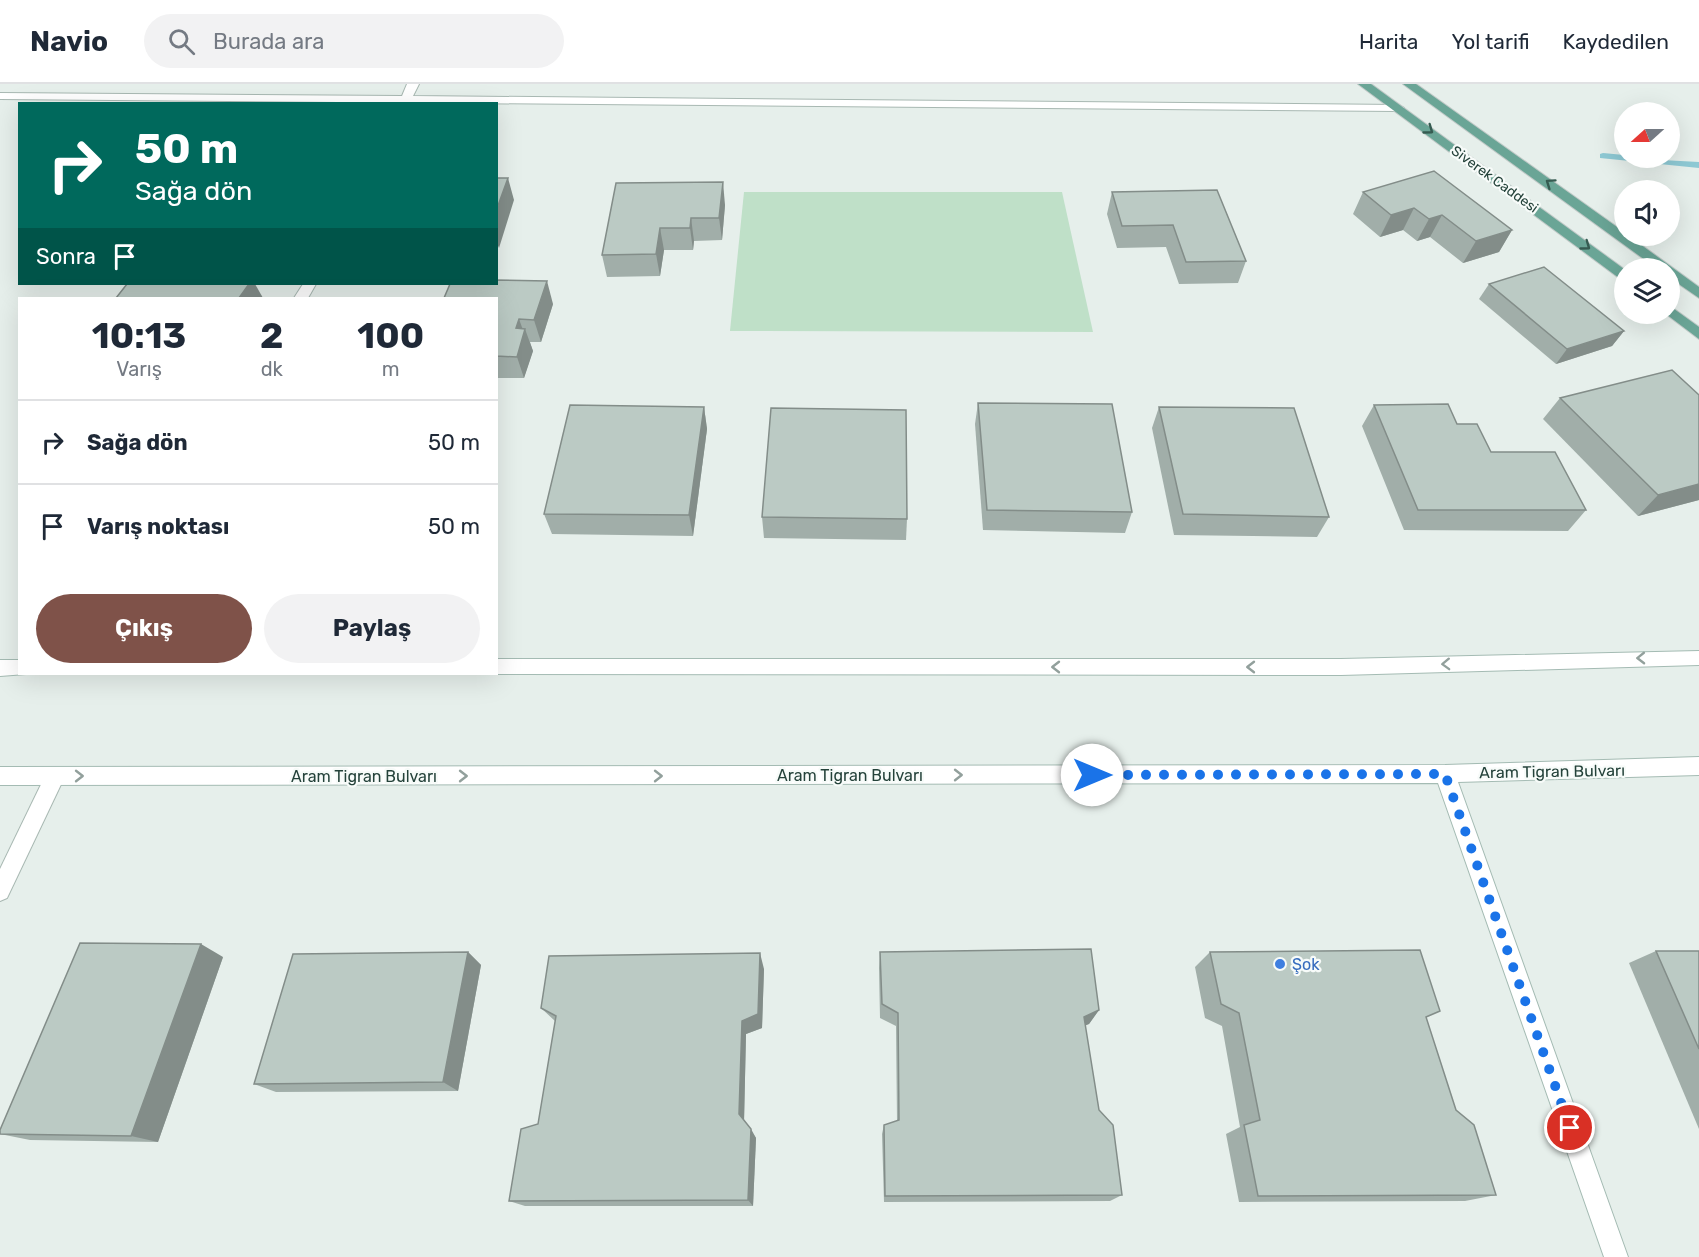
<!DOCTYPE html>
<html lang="tr">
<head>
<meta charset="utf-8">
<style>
  body { margin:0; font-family:Rubik,sans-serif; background:#f2f2f3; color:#1f2937; height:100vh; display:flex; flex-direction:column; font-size:22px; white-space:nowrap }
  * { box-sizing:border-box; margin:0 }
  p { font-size:20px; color:#747a83 }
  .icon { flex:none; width:33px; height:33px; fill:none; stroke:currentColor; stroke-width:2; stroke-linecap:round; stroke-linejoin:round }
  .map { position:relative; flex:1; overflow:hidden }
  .sheet { position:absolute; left:18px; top:213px; width:480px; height:378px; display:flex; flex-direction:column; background:#fff; border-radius:0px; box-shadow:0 6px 24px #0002 }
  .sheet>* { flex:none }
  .guide { position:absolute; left:18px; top:18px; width:480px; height:183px; border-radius:0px; box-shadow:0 6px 24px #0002; background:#00695c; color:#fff; overflow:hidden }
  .needle { width:39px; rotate:249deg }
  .fabs { position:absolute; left:1614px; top:18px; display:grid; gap:12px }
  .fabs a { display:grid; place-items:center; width:66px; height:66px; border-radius:50%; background:#fff; box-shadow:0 6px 24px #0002; font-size:30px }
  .pin { position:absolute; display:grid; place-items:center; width:51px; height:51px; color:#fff; margin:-26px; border:3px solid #fff; border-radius:50%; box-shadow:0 2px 6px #0007 }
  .me { position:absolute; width:66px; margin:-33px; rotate:90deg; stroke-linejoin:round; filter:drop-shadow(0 0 4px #0008) }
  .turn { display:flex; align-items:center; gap:21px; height:126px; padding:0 18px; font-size:27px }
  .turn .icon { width:78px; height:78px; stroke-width:2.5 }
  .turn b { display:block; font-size:42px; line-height:51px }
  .then { display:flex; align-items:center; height:57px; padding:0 18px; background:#0003; gap:12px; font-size:22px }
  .eta { display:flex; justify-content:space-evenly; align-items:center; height:102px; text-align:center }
  .eta b { font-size:36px; font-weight:700; line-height:42px }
  .action { display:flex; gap:12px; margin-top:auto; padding:12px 18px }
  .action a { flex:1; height:69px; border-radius:36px; background:#7f5249; color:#fff; font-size:24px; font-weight:700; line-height:69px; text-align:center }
  .action a+a { background:#f2f2f3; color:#1f2937 }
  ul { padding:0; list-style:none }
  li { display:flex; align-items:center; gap:18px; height:84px; padding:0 18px; border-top:2px solid #e0e1e3 }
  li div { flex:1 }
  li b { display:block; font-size:22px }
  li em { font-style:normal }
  header { display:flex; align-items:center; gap:36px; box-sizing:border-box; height:84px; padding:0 30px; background:#fff; border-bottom:2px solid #e0e1e3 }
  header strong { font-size:28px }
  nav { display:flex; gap:33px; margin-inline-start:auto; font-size:21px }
  .search { width:420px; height:54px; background:#f2f2f3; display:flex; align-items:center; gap:15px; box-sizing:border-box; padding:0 21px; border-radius:33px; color:#747a83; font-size:22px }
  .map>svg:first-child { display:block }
  .green { fill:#bfe0c8 }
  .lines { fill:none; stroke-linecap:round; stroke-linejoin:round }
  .stream { fill:#8ec9d4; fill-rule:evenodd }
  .street-casing { stroke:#a8b8b2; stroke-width:2 }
  .secondary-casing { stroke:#a4bbb3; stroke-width:2 }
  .primary-casing { stroke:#c2cac8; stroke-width:2 }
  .street { fill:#fff; fill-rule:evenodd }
  .secondary { fill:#fff; fill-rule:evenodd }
  .primary { fill:#6aa596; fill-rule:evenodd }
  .wall { fill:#a1aea9 }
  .shaded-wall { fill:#838d89 }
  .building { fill:#bbcac4; stroke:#838d89; stroke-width:1.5 }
  .oneway { stroke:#365b51 }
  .oneway2 { stroke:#92a09c }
  .route { stroke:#1a73e8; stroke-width:10; stroke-dasharray:0 18 }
  .shop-dot { fill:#3f7fe0; stroke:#f7fbf9; stroke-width:2 }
  .labels { text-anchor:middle; stroke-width:4.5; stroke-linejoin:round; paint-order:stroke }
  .far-street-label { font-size:14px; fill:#24423a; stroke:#f7fbf9 }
  .street-label { font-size:16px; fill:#24423a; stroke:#f7fbf9 }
  .shop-label { font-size:16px; fill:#366cbe; stroke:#f7fbf9; text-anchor:start }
</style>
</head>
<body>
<header>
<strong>Navio</strong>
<div class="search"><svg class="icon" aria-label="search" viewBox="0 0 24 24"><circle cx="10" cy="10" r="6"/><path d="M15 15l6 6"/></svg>Burada ara</div>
<nav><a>Harita</a><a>Yol tarifi</a><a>Kaydedilen</a></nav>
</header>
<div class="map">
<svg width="1699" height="1173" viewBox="0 0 1699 1173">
  <rect width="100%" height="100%" fill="#e6efeb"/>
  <polygon class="green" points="744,108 1062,108 1093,248 730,247"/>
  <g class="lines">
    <polygon class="stream" points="1603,69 1624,71 1624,74 1699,78 1699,84 1600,74 1600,70"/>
    <g class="street-casing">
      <g id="street">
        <polygon points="407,0 419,0 413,12 1398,21 1404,24 1398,27 0,15 0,9 402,12"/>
        <polygon points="303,200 316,200 308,214 294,214"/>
        <polygon points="55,683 62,686 65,692 7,814 0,817 0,785 48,686"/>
      </g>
    </g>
    <g class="secondary-casing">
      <g id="secondary">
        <polygon points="1699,567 1699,581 1341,591 493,590 496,590 496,575 1341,575"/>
        <polygon points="0,576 20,576 20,590 26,590 0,592"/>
        <polygon points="1699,673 1699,691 1458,698 1628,1173 1604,1173 1438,699 0,701 0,683 1445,681"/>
      </g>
    </g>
    <g class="primary-casing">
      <g id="primary">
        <polygon points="1358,0 1371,0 1624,185 1624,195 1619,194"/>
        <polygon points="1403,0 1416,0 1624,148 1624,152 1629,152 1699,203 1699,214 1670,194 1670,184 1656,184"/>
        <polygon points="1670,222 1699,243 1699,255 1666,230 1670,230"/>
      </g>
    </g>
    <use href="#street" class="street"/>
    <use href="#secondary" class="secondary"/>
    <use href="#primary" class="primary"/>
  </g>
  <g class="wall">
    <polygon points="616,99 725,121 722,156 694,157 693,166 664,166 660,192 607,193 602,171"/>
    <polygon points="1112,108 1246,177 1238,199 1179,200 1166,163 1117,164 1107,130"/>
    <polygon points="1363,108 1512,146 1499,168 1463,179 1430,153 1417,157 1403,146 1380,153 1353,130"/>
    <polygon points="1489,200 1624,247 1612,262 1556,280 1479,215"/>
    <polygon points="496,214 553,220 541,258 530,258 533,267 524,294 496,294"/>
    <polygon points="1560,314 1699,416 1638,432 1543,335"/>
    <polygon points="978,319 1132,428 1125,449 983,446 975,340"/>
    <polygon points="1374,321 1457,340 1491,368 1586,426 1568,447 1404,446 1362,342"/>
    <polygon points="704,323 707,345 693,452 552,450 544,430"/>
    <polygon points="1159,323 1329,433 1317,453 1174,451 1152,344"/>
    <polygon points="762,433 907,435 906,456 764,454"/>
    <polygon points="1656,867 1699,867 1699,1045 1629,879"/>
    <polygon points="468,868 481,881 458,1007 276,1008 254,1000"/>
    <polygon points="880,868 1099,926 1089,940 1085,941 1099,1026 1122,1111 1110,1117 884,1118 882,1050 884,1041 897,1037 896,942 880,934 879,884"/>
    <polygon points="1210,868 1426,934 1456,1026 1496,1111 1465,1117 1239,1118 1226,1050 1240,1043 1222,942 1205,934 1195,883"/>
    <polygon points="223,873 158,1058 30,1056 0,1050"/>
    <polygon points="764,885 762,944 746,950 744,1036 756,1054 753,1122 525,1122 509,1117 538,1040 555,937 541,924"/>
  </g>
  <g class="shaded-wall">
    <polygon points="508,94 514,116 499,164 496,157 496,127"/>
    <polygon points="723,98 725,121 722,156 719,134"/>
    <polygon points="1414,124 1403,146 1380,153 1391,131"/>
    <polygon points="1442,131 1430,153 1417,157 1429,135"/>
    <polygon points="691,134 694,157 693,166 690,144"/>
    <polygon points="660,144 664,166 660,192 656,170"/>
    <polygon points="1512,146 1499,168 1463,179 1476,157"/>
    <polygon points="547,197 553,220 541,258 534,236"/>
    <polygon points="249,200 255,200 263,214 239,214"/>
    <polygon points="519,235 524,249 525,245 533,267 524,294 517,273 516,244"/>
    <polygon points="1624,247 1612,262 1556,280 1567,265"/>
    <polygon points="704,323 707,345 693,452 689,431"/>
    <polygon points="1699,400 1699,416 1638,432 1658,411"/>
    <polygon points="201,860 223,873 158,1058 131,1052"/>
    <polygon points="468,868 481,881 458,1007 443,998"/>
    <polygon points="760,869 764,885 762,944 746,950 744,1039 739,1030 742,937"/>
    <polygon points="1099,926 1089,940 1074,946 1084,933"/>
    <polygon points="751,1045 756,1054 753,1122 748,1116"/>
  </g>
  <g class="building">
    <polygon points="1434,87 1512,146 1476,157 1442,131 1429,135 1414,124 1391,131 1363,108"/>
    <polygon points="496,94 508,94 496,127"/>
    <polygon points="723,98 719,134 691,134 690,144 660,144 656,170 602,171 616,99"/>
    <polygon points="1217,106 1246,177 1186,178 1173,141 1122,142 1112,108"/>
    <polygon points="1544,183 1624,247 1567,265 1489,200"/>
    <polygon points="496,196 547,197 534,236 519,235 516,244 525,245 517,273 496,272 496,214 444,214 450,200 496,200"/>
    <polygon points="127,200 249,200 239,214 116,214"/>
    <polygon points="1672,286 1699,311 1699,400 1658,411 1560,314"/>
    <polygon points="978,319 1112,320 1132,428 987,426"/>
    <polygon points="1448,320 1457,340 1477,340 1491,368 1555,368 1586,426 1418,426 1374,321"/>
    <polygon points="570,321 704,323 689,431 544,430"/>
    <polygon points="1159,323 1294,324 1329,433 1183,430"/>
    <polygon points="771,324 906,326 907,435 762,433"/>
    <polygon points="80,859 201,860 131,1052 0,1050 0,1046"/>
    <polygon points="1091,865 1099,926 1084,933 1099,1026 1113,1041 1122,1111 885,1112 884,1041 899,1036 898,929 882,920 880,868"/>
    <polygon points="1420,866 1440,927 1426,933 1456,1026 1474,1041 1496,1111 1258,1112 1244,1041 1260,1036 1239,929 1221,920 1210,868"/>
    <polygon points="1656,867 1699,867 1699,965"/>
    <polygon points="468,868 443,998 254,1000 293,870"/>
    <polygon points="760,869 758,930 742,937 739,1030 751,1045 748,1116 509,1117 521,1045 538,1040 556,932 541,924 549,872"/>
  </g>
  <defs><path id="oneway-chevron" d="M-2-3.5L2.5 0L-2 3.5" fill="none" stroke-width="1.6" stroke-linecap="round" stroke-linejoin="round" transform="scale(1.5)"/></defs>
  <g class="oneway">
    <use href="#oneway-chevron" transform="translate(1429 46) rotate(36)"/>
    <use href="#oneway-chevron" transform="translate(1550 99) rotate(-145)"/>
    <use href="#oneway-chevron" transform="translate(1586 162) rotate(36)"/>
  </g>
  <g class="oneway2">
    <use href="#oneway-chevron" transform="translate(1641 574) rotate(179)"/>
    <use href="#oneway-chevron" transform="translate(1446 580) rotate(178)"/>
    <use href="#oneway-chevron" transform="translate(1056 583) rotate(180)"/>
    <use href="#oneway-chevron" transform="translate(1251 583) rotate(180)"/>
    <use href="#oneway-chevron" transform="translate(958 691)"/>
    <use href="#oneway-chevron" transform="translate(79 692)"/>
    <use href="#oneway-chevron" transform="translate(463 692)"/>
    <use href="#oneway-chevron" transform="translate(658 692)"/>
  </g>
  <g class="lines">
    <polyline class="route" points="1092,691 1445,690 1570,1044"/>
  </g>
  <circle class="shop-dot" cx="1280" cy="880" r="6"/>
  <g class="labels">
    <g class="far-street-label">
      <text transform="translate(1495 95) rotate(36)" y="5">Siverek Caddesi</text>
    </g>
    <g class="street-label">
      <text transform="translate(1552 687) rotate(-1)" y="6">Aram Tigran Bulvarı</text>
      <text x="850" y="697">Aram Tigran Bulvarı</text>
      <text x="364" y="698">Aram Tigran Bulvarı</text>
    </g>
    <g class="shop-label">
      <text x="1292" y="886">Şok</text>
    </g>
  </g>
</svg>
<div class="fabs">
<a><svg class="needle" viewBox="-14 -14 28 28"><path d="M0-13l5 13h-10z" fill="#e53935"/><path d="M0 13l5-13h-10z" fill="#747a83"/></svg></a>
<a><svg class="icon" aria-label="sound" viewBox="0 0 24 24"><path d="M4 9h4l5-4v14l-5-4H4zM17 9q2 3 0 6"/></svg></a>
<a><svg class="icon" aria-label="layers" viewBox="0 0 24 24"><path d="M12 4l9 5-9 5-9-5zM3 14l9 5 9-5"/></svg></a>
</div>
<div class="pin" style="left:1570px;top:1044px;background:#d93025"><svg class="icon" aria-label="arrive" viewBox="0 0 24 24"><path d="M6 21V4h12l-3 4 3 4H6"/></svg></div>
<svg class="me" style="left:1092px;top:691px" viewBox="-20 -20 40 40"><circle r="19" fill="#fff"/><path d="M0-13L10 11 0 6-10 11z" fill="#1a73e8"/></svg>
<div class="guide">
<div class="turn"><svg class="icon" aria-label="right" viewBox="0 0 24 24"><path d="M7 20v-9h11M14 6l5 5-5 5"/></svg><div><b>50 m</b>Sağa dön</div></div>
<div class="then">Sonra<svg class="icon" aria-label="arrive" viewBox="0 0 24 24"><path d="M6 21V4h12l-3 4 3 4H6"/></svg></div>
</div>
<section class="sheet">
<div class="eta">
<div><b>10:13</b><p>Varış</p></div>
<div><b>2</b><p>dk</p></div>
<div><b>100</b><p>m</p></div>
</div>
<ul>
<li><svg class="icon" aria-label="right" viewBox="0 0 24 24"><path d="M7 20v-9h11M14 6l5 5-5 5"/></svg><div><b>Sağa dön</b></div><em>50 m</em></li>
<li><svg class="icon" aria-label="arrive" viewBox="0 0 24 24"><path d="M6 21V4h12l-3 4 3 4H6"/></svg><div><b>Varış noktası</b></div><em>50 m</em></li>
</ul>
<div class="action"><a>Çıkış</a><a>Paylaş</a></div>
</section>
</div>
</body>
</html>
